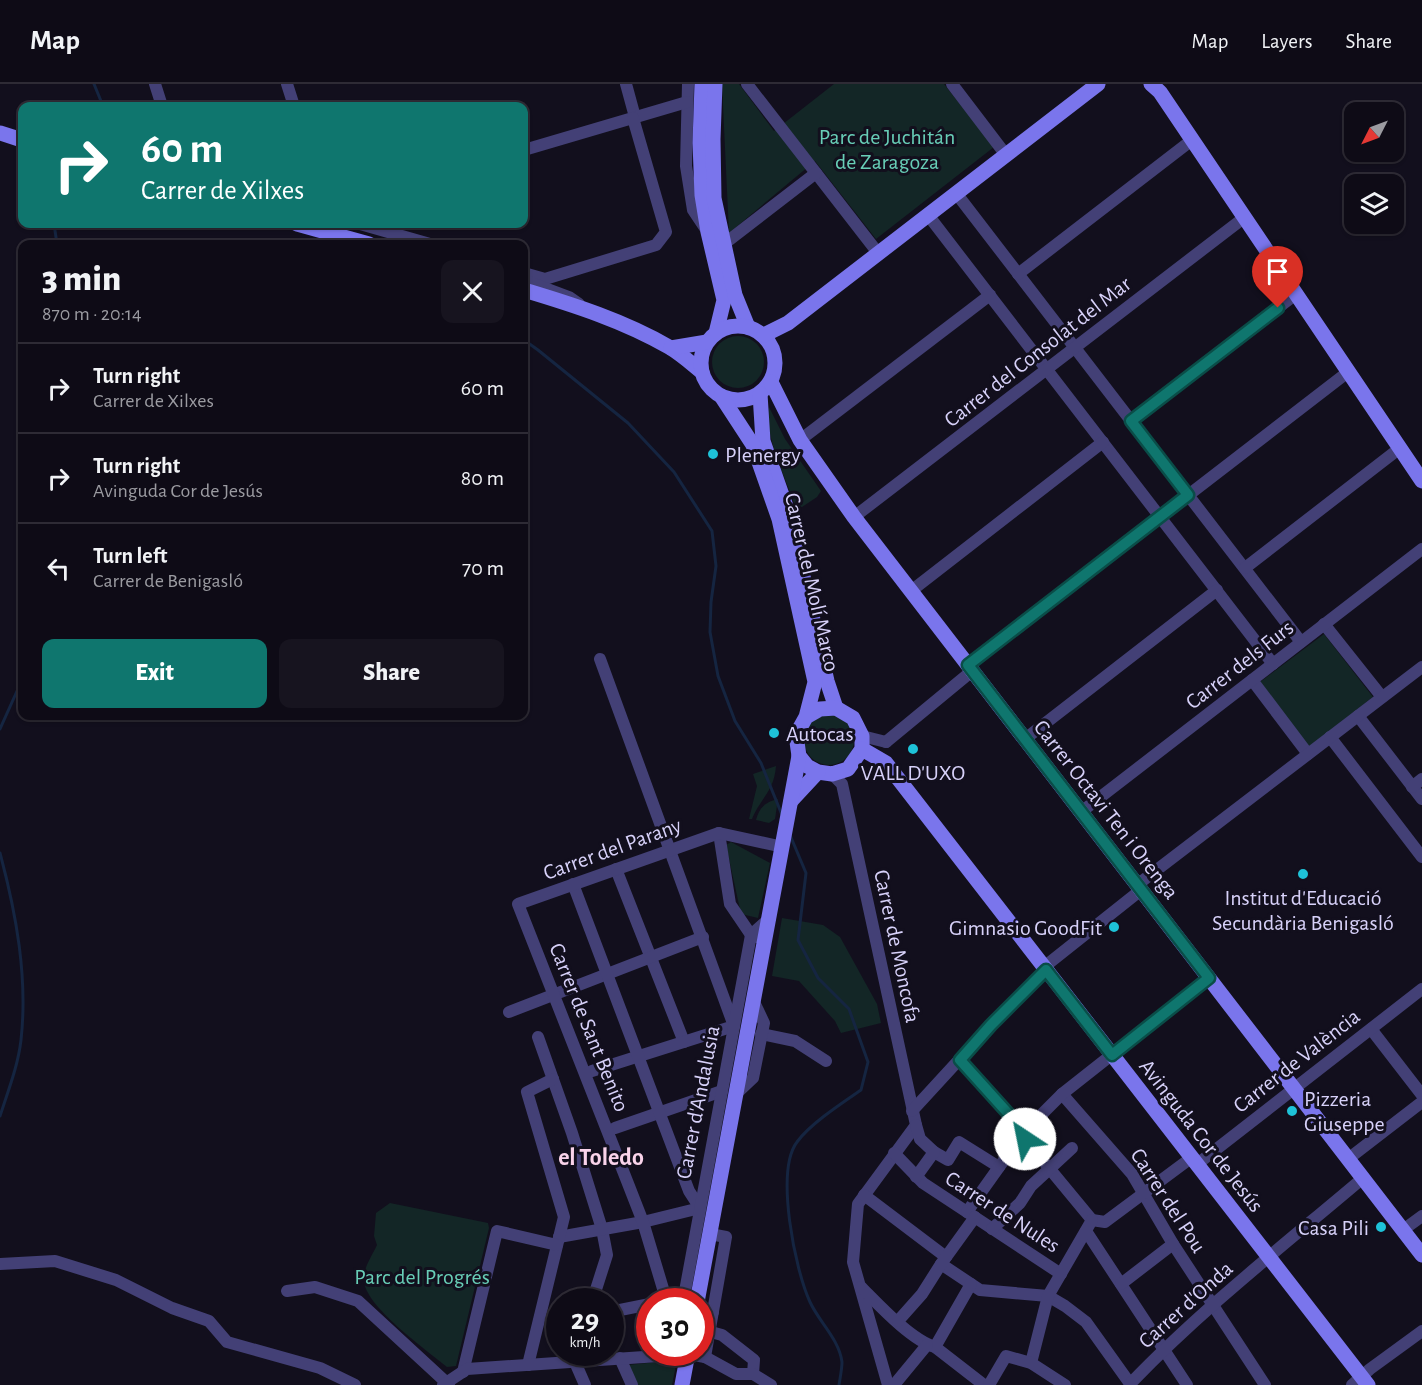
<!DOCTYPE html>
<html lang="en">
<head>
<meta charset="utf-8">
<style>
  body { margin:0; font-family:"Alegreya Sans",sans-serif; background:#17141f; color:#f1f3f6; height:100vh; display:flex; flex-direction:column; font-size:22px; white-space:nowrap }
  * { box-sizing:border-box; margin:0 }
  p { font-size:20px; color:#9b9ba1 }
  .icon { flex:none; width:33px; height:33px; fill:none; stroke:currentColor; stroke-width:2; stroke-linecap:round; stroke-linejoin:round }
  .map { position:relative; flex:1; overflow:hidden }
  .drawer { position:absolute; left:18px; top:156px; width:510px; height:480px; display:flex; flex-direction:column; background:#0e0b16; border-radius:12px; box-shadow:0 2px 4px #0004,0 0 0 2px #2e2b35 }
  .drawer>* { flex:none }
  .top-card { position:absolute; left:18px; top:18px; width:510px; height:126px; border-radius:12px; box-shadow:0 2px 4px #0004,0 0 0 2px #2e2b35; background:#0f766e; color:#fff; overflow:hidden }
  .needle { width:39px; rotate:228deg }
  .controls { position:absolute; left:1344px; top:18px; display:grid; gap:12px }
  .controls a { display:grid; place-items:center; width:60px; height:60px; border-radius:12px; background:#0e0b16; box-shadow:0 2px 4px #0004,0 0 0 2px #2e2b35; font-size:30px }
  .speed { position:absolute; left:546px; top:1204px; display:flex; gap:12px; font-size:30px; font-weight:700; text-align:center }
  .speed>* { display:grid; place-content:center; width:78px; height:78px; border-radius:50%; background:#0e0b16; box-shadow:0 2px 4px #0004,0 0 0 2px #2e2b35; line-height:1 }
  .speed small { font-size:15px; font-weight:400 }
  .speed .limit { border:9px solid #d22; background:#fff; color:#111 }
  .pin { position:absolute; display:grid; place-items:center; width:51px; height:51px; color:#fff; margin:-62px -26px; border-radius:50% 50% 50% 0; rotate:-45deg; box-shadow:0 0 6px #0007 }
  .pin .icon { rotate:45deg }
  .me { position:absolute; width:66px; margin:-33px; rotate:326deg; stroke-linejoin:round; filter:drop-shadow(0 0 4px #0008) }
  .turn { display:flex; align-items:center; gap:21px; height:126px; padding:0 24px; font-size:27px }
  .turn .icon { width:78px; height:78px; stroke-width:2.5 }
  .turn b { display:block; font-size:42px; line-height:51px }
  .round { display:grid; place-items:center; flex:none; width:63px; height:63px; border-radius:12px; background:#17141f }
  .summary { display:flex; align-items:center; justify-content:space-between; height:102px; padding:0 24px }
  h1 { font-size:36px; font-weight:800; line-height:45px }
  .cta { display:flex; gap:12px; margin-top:auto; padding:12px 24px }
  .cta a { flex:1; height:69px; border-radius:12px; background:#0f766e; color:#fff; font-size:24px; font-weight:800; line-height:69px; text-align:center }
  .cta a+a { background:#17141f; color:#f1f3f6 }
  ul { padding:0; list-style:none }
  li { display:flex; align-items:center; gap:18px; height:90px; padding:0 24px; border-top:2px solid #2e2b35 }
  li div { flex:1 }
  li b { display:block; font-size:22px }
  li em { font-style:normal }
  header { display:flex; align-items:center; gap:36px; box-sizing:border-box; height:84px; padding:0 30px; background:#0e0b16; border-bottom:2px solid #2e2b35 }
  header strong { font-size:28px }
  nav { display:flex; gap:33px; margin-inline-start:auto; font-size:21px }
  .map>svg:first-child { display:block }
  .green { fill:#132626 }
  .lines { fill:none; stroke-linecap:round; stroke-linejoin:round }
  .stream { stroke:#152541; stroke-width:3 }
  .street { stroke:#434076; stroke-width:12 }
  .secondary { stroke:#7a75ec; stroke-width:15 }
  .route-casing { stroke:#0a4d48; stroke-width:15 }
  .route { stroke:#0f766e; stroke-width:10 }
  .poi-dot { fill:#1ec2d8; stroke:#120f1d; stroke-width:2 }
  .labels { text-anchor:middle; stroke-width:6; stroke-linejoin:round; paint-order:stroke }
  .park-label { font-size:22px; fill:#68ceb7; stroke:#120f1d }
  .street-label { font-size:22px; fill:#d7d1f9; stroke:#120f1d }
  .poi-label { font-size:22px; fill:#d7d1f9; stroke:#120f1d; text-anchor:start }
  .neighbourhood-label { font-size:24px; font-weight:bold; fill:#f9d3ea; stroke:#120f1d }
</style>
</head>
<body>
<header>
<strong>Map</strong>
<nav><a>Map</a><a>Layers</a><a>Share</a></nav>
</header>
<div class="map">
<svg width="1422" height="1301" viewBox="0 0 1422 1301">
  <rect width="100%" height="100%" fill="#120f1d"/>
  <g class="green">
    <polygon points="722,0 739,0 774,47 834,0 944,0 994,63 876,155 815,77 729,149"/>
    <circle cx="738" cy="278" r="26"/>
    <path d="M769,323L785,355L821,407L817,413L802,423L795,421C786,395 763,349 769,323Z"/>
    <polygon points="1324,550 1373,613 1309,663 1260,598"/>
    <circle cx="829" cy="656" r="25"/>
    <path d="M776,682C774,708 761,713 752,735H749L757,702L753,690Z"/>
    <path d="M778,715L775,735L769,739L756,736C759,724 765,718 778,715Z"/>
    <polygon points="731,758 770,779 758,834 741,830 726,761"/>
    <polygon points="782,834 823,841 840,853 877,920 881,939 841,949 835,937 799,897 772,892"/>
    <path d="M390,1119L488,1139L489,1144L456,1282L447,1283C427,1266 364,1222 364,1196C363,1184 372,1172 377,1161L374,1152L376,1129Z"/>
    <polygon points="677,1276 672,1301 636,1301 628,1281"/>
  </g>
  <g class="lines">
    <g class="stream">
      <polyline points="94,0 103,22"/>
      <polyline points="54,140 57,160"/>
      <polyline points="524,256 538,266 628,339 674,388 712,447 716,482 711,518 710,548 718,592 735,637 761,679 782,731"/>
      <polyline points="0,645 22,596"/>
      <path d="M790,751L806,789L798,856L818,894L849,925L868,978L861,1006C842,1019 810,1040 797,1058C775,1087 795,1186 810,1218C819,1238 839,1255 842,1278C842,1285 840,1294 839,1301"/>
      <path d="M0,769C16,829 28,893 21,956C18,982 8,1007 0,1032"/>
    </g>
    <g class="street">
      <polyline points="155,0 162,22"/>
      <polyline points="287,0 294,22"/>
      <polyline points="626,0 635,33"/>
      <polyline points="688,0 686,82 693,126 707,147"/>
      <polyline points="747,0 878,169"/>
      <polyline points="952,0 1006,71"/>
      <polyline points="524,66 687,18"/>
      <polyline points="956,109 1301,558"/>
      <polyline points="928,131 1273,580"/>
      <polyline points="360,140 430,160"/>
      <polyline points="724,160 816,89"/>
      <polyline points="524,189 545,195 656,161 666,148 633,34"/>
      <polyline points="1018,190 1192,56"/>
      <polyline points="529,198 569,213 579,220"/>
      <polyline points="1131,337 1296,210"/>
      <polyline points="800,356 990,211"/>
      <polyline points="854,433 1245,133"/>
      <polyline points="1245,484 1400,364"/>
      <polyline points="911,507 1103,358"/>
      <polyline points="1324,540 1382,613"/>
      <polyline points="968,581 1348,288"/>
      <polyline points="1252,596 1308,670"/>
      <polyline points="1358,632 1422,715"/>
      <polyline points="862,652 886,658"/>
      <polyline points="1330,653 1422,773"/>
      <polyline points="1025,655 1217,506"/>
      <polyline points="886,658 972,587"/>
      <polyline points="832,690 842,700 916,1041 858,1120 853,1178 888,1301"/>
      <polyline points="1412,703 1422,695"/>
      <polyline points="1081,728 1422,465"/>
      <polyline points="719,749 730,820 751,851 756,853"/>
      <polyline points="616,785 684,958"/>
      <polyline points="1137,801 1422,583"/>
      <polyline points="1044,883 1141,806"/>
      <polyline points="509,928 703,853"/>
      <polyline points="1371,945 1422,1011"/>
      <polyline points="761,950 795,957 826,977"/>
      <polyline points="538,953 572,1049 602,1145 607,1171 592,1218"/>
      <polyline points="960,976 1024,1048"/>
      <polyline points="592,987 734,942 600,575"/>
      <polyline points="736,1010 753,994 764,939 754,918"/>
      <polyline points="1062,1010 1132,1090 1173,1160 1265,1301"/>
      <polyline points="912,1027 991,941 1046,886"/>
      <polyline points="615,1044 722,1007"/>
      <polyline points="1024,1048 1025,1055 1092,1136"/>
      <polyline points="934,1068 948,1076 959,1058 999,1083"/>
      <polyline points="894,1069 923,1099 1061,1190"/>
      <polyline points="1348,1075 1422,1018"/>
      <polyline points="1196,1081 1422,905"/>
      <polyline points="916,1093 934,1068 920,1055 916,1041"/>
      <polyline points="864,1111 946,1173"/>
      <polyline points="967,1128 1024,1048 1062,1010 1209,894"/>
      <polyline points="1092,1136 1105,1138 1191,1074"/>
      <polyline points="992,1145 1020,1119 1031,1102 1072,1064"/>
      <polyline points="1403,1146 1422,1132"/>
      <polyline points="1086,1147 1187,1301"/>
      <polyline points="559,1153 643,1138 700,1124 689,1107 573,800"/>
      <polyline points="0,1180 55,1177 116,1196 172,1224 209,1237 227,1258 320,1284 355,1301"/>
      <polyline points="941,1180 980,1206 1048,1212 1065,1222 1086,1238 1131,1301"/>
      <polyline points="1121,1200 1173,1160"/>
      <path d="M861,1203C879,1221 911,1256 935,1263L984,1301"/>
      <polyline points="287,1207 315,1203 358,1217 449,1301"/>
      <polyline points="667,1218 643,1138 627,1097 518,820 719,749 783,763"/>
      <polyline points="683,1218 751,851 770,834"/>
      <polyline points="700,1226 713,1228"/>
      <polyline points="610,1228 650,1220"/>
      <polyline points="898,1237 922,1210 941,1180 975,1133"/>
      <polyline points="700,1245 722,1251 754,1276 753,1290"/>
      <polyline points="935,1263 971,1200"/>
      <polyline points="577,1269 575,1278 585,1301"/>
      <polyline points="705,1273 736,1290 753,1290 771,1301"/>
      <polyline points="620,1274 632,1301"/>
      <polyline points="1031,1279 1048,1212 1092,1136"/>
      <polyline points="528,1281 564,1133 527,1008 553,995"/>
      <polyline points="463,1288 497,1147 557,1161"/>
      <path d="M1130,1300C1202,1225 1284,1161 1363,1094"/>
      <polyline points="443,1301 467,1285 688,1270 705,1273 726,1153 710,1150"/>
      <polyline points="894,1301 927,1261"/>
      <polyline points="989,1301 1006,1272 1031,1279 1065,1301"/>
      <polyline points="1352,1301 1370,1285 1422,1247"/>
    </g>
    <g class="secondary">
      <polyline points="702,0 700,59 702,111 708,148 724,216 716,249"/>
      <polyline points="715,0 713,55 714,114 735,211 748,243"/>
      <polyline points="1151,0 1160,8 1422,397"/>
      <polyline points="0,49 22,56"/>
      <polyline points="297,140 369,160"/>
      <path d="M524,206C574,221 624,237 669,263C681,270 692,280 702,288"/>
      <circle cx="738" cy="279" r="37"/>
      <polyline points="764,251 788,239 1098,0"/>
      <polyline points="671,264 707,258"/>
      <polyline points="771,298 800,356 854,433 1422,1171"/>
      <polyline points="760,310 763,357 789,431 827,597 836,624"/>
      <polyline points="721,312 753,361 779,435 815,598 806,633 796,651 799,672 807,682 818,688 832,690 848,685 862,665 862,652 853,634 836,624 820,625 806,633"/>
      <polyline points="862,665 886,679 1368,1301"/>
      <polyline points="791,717 818,688"/>
      <polyline points="697,1218 799,672"/>
      <polyline points="682,1301 688,1269"/>
    </g>
  </g>
  <g class="lines">
    <g class="route-casing">
      <polyline id="route" points="1025,1055 1024,1047 960,976 991,941 1046,886 1112,971 1209,894 968,581 1188,411 1131,337 1278,224"/>
    </g>
    <use href="#route" class="route"/>
  </g>
  <g class="poi-dot">
    <circle cx="713" cy="370" r="6"/>
    <circle cx="774" cy="649" r="6"/>
    <circle cx="913" cy="665" r="6"/>
    <circle cx="1303" cy="790" r="6"/>
    <circle cx="1114" cy="843" r="6"/>
    <circle cx="1292" cy="1027" r="6"/>
    <circle cx="1381" cy="1143" r="6"/>
  </g>
  <g class="labels">
    <g class="park-label">
      <text x="887" y="60">Parc de Juchitán<tspan x="887" dy="25">de Zaragoza</tspan></text>
      <text x="422" y="1200">Parc del Progrés</text>
    </g>
    <g class="street-label">
      <text transform="translate(1037 267) rotate(-38)" y="8">Carrer del Consolat del Mar</text>
      <text transform="translate(813 498) rotate(77)" y="8">Carrer del Molí Marco</text>
      <text transform="translate(1239 580) rotate(-38)" y="8">Carrer dels Furs</text>
      <text transform="translate(1107 725) rotate(52)" y="8">Carrer Octavi Ten i Orenga</text>
      <text transform="translate(612 764) rotate(-20)" y="8">Carrer del Parany</text>
      <text transform="translate(898 862) rotate(78)" y="8">Carrer de Moncofa</text>
      <text transform="translate(590 943) rotate(68)" y="8">Carrer de Sant Benito</text>
      <text transform="translate(1296 976) rotate(-38)" y="8">Carrer de València</text>
      <text transform="translate(697 1018) rotate(-79)" y="8">Carrer d'Andalusia</text>
      <text transform="translate(1202 1051) rotate(52)" y="8">Avinguda Cor de Jesús</text>
      <text transform="translate(1169 1116) rotate(57)" y="8">Carrer del Pou</text>
      <text transform="translate(1003 1127) rotate(33)" y="8">Carrer de Nules</text>
      <text transform="translate(1185 1220) rotate(-42)" y="8">Carrer d'Onda</text>
    </g>
    <g class="poi-label">
      <text x="725" y="378">Plenergy</text>
      <text x="786" y="657">Autocas</text>
      <text x="913" y="696" text-anchor="middle">VALL D'UXO</text>
      <text x="1303" y="821" text-anchor="middle">Institut d'Educació<tspan x="1303" dy="25">Secundària Benigasló</tspan></text>
      <text x="1102" y="851" text-anchor="end">Gimnasio GoodFit</text>
      <text x="1304" y="1022">Pizzeria<tspan x="1304" dy="25">Giuseppe</tspan></text>
      <text x="1369" y="1151" text-anchor="end">Casa Pili</text>
    </g>
    <g class="neighbourhood-label">
      <text x="601" y="1081">el Toledo</text>
    </g>
  </g>
</svg>
<div class="controls">
<a><svg class="needle" viewBox="-14 -14 28 28"><path d="M0-13l5 13h-10z" fill="#e53935"/><path d="M0 13l5-13h-10z" fill="#9b9ba1"/></svg></a>
<a><svg class="icon" aria-label="layers" viewBox="0 0 24 24"><path d="M12 4l9 5-9 5-9-5zM3 14l9 5 9-5"/></svg></a>
</div>
<div class="speed"><div>29<small>km/h</small></div><div class="limit">30</div></div>
<div class="pin" style="left:1278px;top:224px;background:#d93025"><svg class="icon" aria-label="arrive" viewBox="0 0 24 24"><path d="M6 21V4h12l-3 4 3 4H6"/></svg></div>
<svg class="me" style="left:1025px;top:1055px" viewBox="-20 -20 40 40"><circle r="19" fill="#fff"/><path d="M0-13L10 11 0 6-10 11z" fill="#0f766e"/></svg>
<div class="top-card">
<div class="turn"><svg class="icon" aria-label="right" viewBox="0 0 24 24"><path d="M7 20v-9h11M14 6l5 5-5 5"/></svg><div><b>60 m</b>Carrer de Xilxes</div></div>
</div>
<section class="drawer">
<div class="summary"><div><h1>3 min</h1><p>870 m · 20:14</p></div><a class="round"><svg class="icon" aria-label="close" viewBox="0 0 24 24"><path d="M6 6l12 12M18 6L6 18"/></svg></a></div>
<ul>
<li><svg class="icon" aria-label="right" viewBox="0 0 24 24"><path d="M7 20v-9h11M14 6l5 5-5 5"/></svg><div><b>Turn right</b><p>Carrer de Xilxes</p></div><em>60 m</em></li>
<li><svg class="icon" aria-label="right" viewBox="0 0 24 24"><path d="M7 20v-9h11M14 6l5 5-5 5"/></svg><div><b>Turn right</b><p>Avinguda Cor de Jesús</p></div><em>80 m</em></li>
<li><svg class="icon" aria-label="left" viewBox="0 0 24 24"><path d="M17 20v-9H6M10 6l-5 5 5 5"/></svg><div><b>Turn left</b><p>Carrer de Benigasló</p></div><em>70 m</em></li>
</ul>
<div class="cta"><a>Exit</a><a>Share</a></div>
</section>
</div>
</body>
</html>
